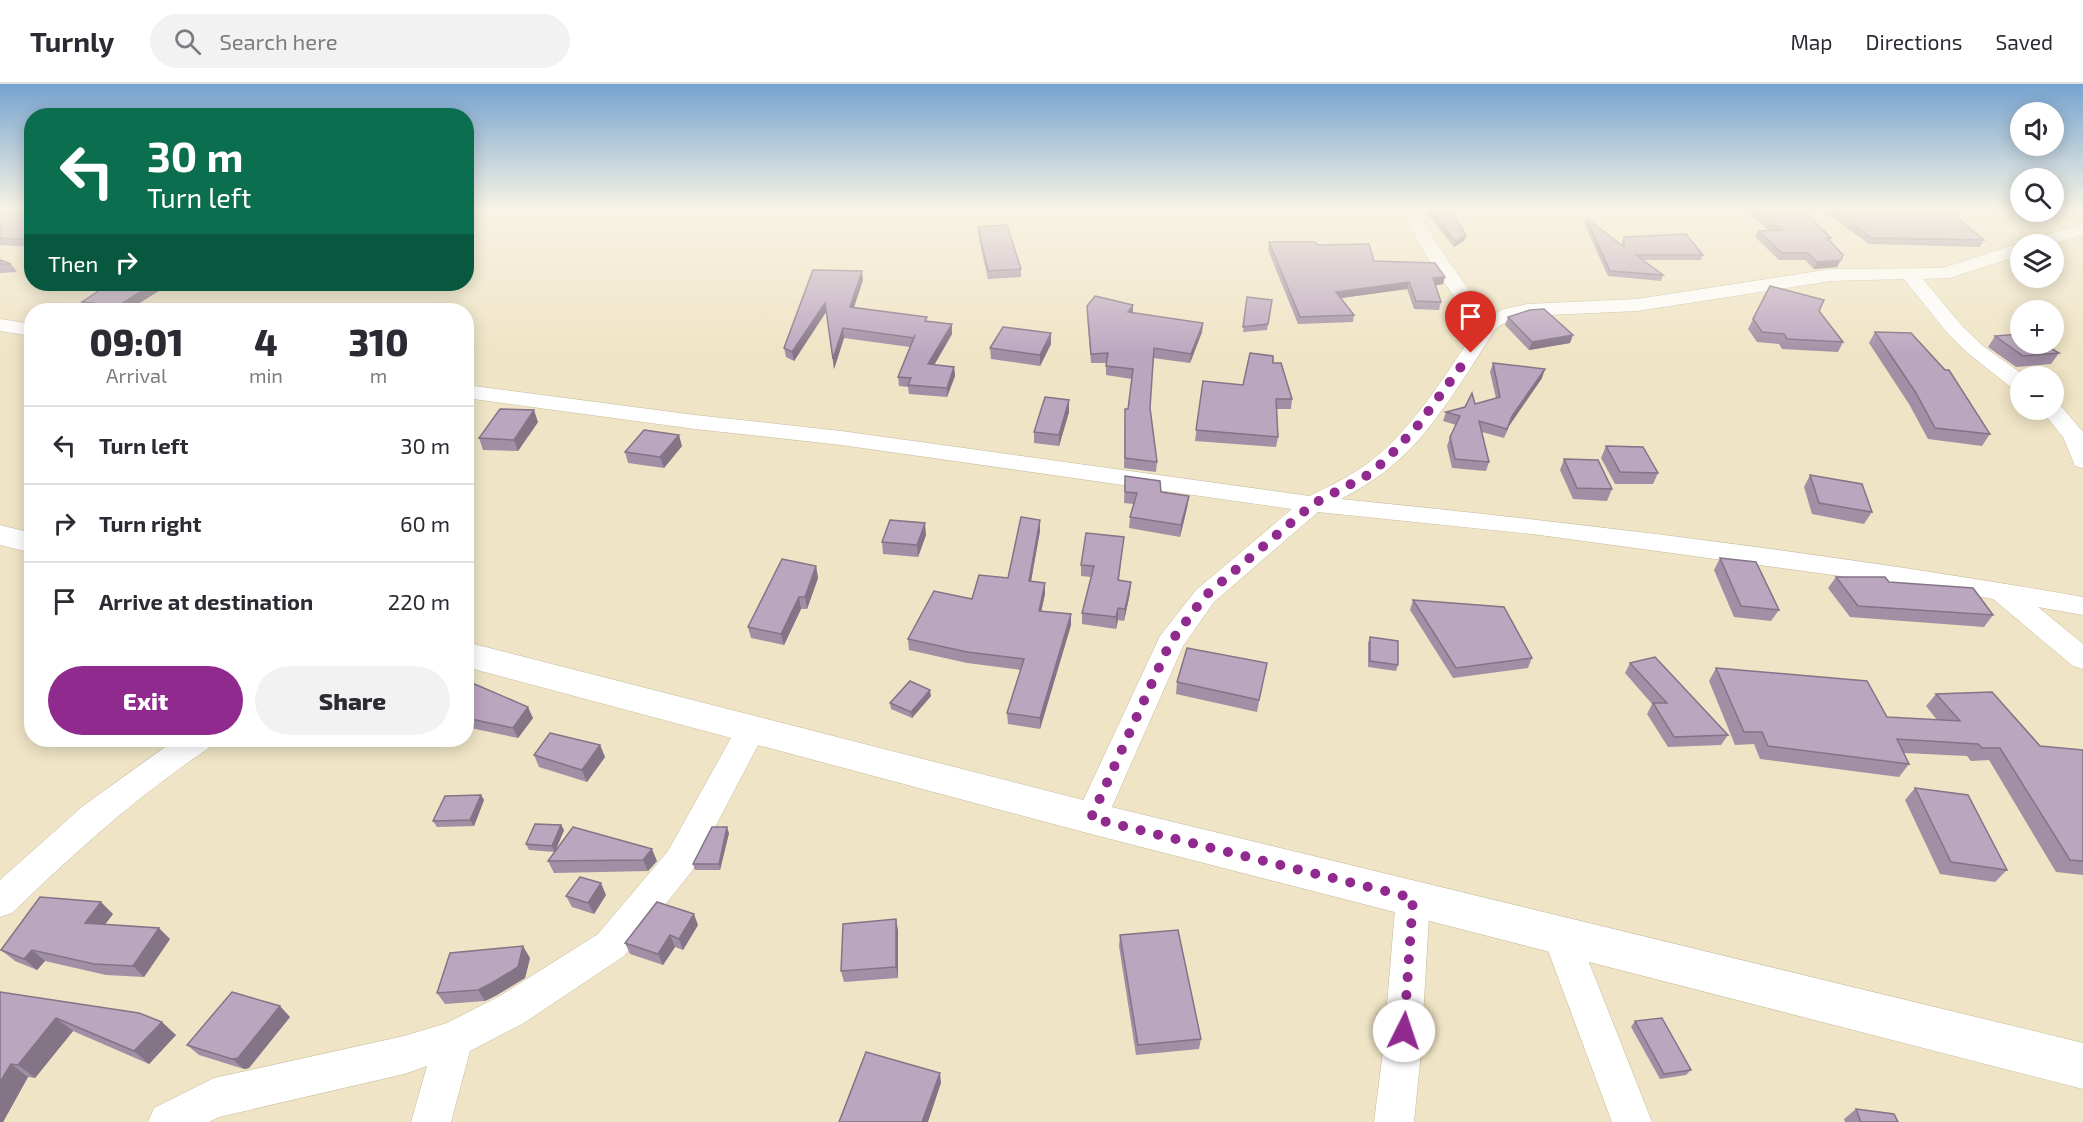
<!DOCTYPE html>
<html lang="en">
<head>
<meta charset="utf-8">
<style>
  body { margin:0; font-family:"Exo 2",sans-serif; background:#f2f2f3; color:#2b2b33; height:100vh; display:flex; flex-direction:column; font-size:22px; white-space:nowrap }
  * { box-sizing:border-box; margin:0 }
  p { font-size:20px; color:#7c7c81 }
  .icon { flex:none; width:33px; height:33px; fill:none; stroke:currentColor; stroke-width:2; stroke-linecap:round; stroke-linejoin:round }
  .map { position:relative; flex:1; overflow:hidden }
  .panel { position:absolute; left:24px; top:219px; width:450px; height:444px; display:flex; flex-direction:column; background:#fff; border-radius:24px; box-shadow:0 3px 15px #0003 }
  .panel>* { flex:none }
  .hud { position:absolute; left:24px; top:24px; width:450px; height:183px; border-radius:24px; box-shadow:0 3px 15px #0003; background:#0b6e4f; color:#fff; overflow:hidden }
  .buttons { position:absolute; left:2010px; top:18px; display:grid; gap:12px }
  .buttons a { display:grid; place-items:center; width:54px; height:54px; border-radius:50%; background:#fff; box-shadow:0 3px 15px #0003; font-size:30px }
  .pin { position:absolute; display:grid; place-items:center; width:51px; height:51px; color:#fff; margin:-62px -26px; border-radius:50% 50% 50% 0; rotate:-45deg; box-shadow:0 0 6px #0007 }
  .pin .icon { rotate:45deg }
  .me { position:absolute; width:66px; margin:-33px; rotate:4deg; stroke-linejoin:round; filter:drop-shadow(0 0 4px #0008) }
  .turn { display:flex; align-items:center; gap:21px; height:126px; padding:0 24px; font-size:27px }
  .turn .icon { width:78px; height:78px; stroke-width:2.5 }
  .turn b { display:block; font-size:42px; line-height:51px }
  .then { display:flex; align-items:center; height:57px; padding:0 24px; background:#0003; gap:12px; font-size:22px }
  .eta { display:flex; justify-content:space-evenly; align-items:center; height:102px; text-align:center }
  .eta b { font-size:36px; font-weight:800; line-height:42px }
  .button { display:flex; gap:12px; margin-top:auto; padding:12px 24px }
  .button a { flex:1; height:69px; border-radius:36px; background:#912a8f; color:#fff; font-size:24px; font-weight:800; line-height:69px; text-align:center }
  .button a+a { background:#f2f2f3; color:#2b2b33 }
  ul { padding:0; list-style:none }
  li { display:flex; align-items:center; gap:18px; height:78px; padding:0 24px; border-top:2px solid #e1e1e2 }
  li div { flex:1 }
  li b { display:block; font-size:22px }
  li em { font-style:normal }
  header { display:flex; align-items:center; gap:36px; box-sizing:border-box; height:84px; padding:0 30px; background:#fff; border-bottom:2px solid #e1e1e2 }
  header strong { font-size:28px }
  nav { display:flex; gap:33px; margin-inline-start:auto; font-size:21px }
  .search { width:420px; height:54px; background:#f2f2f3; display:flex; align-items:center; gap:15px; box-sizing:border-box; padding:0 21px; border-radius:33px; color:#7c7c81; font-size:22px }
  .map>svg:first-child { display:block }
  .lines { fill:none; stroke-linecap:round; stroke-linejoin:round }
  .street-casing { stroke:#c4ba9b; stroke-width:1 }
  .secondary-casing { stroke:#c4ba9b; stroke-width:1 }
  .street { fill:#fff; fill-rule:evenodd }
  .secondary { fill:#fff; fill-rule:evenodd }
  .wall { fill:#a18fa5 }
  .shaded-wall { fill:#837486 }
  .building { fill:#bba6c0; stroke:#837486; stroke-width:1.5 }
  .route { stroke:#912a8f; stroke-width:10; stroke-dasharray:0 18 }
</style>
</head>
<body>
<header>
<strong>Turnly</strong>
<div class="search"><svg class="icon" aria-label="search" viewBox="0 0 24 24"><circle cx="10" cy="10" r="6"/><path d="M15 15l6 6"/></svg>Search here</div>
<nav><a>Map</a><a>Directions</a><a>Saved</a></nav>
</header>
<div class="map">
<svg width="2083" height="1038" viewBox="0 0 2083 1038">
  <rect width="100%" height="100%" fill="#efe4c5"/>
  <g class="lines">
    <g class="street-casing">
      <g id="street">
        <polygon points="0,126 20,126 18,130 0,135"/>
        <path d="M1400,126H1416L1447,175L1488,233L1504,225L1527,220L1637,215L1831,185L1942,184L2014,161L2024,160H2020V171L1950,194L1923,195L1963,243L1983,262L2025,292H2020V305L2012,304L1969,270L1949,251L1904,195L1831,197L1637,227L1527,232C1518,234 1499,239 1494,247C1471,283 1449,320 1421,353C1398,380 1372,399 1341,415C1589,440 1837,470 2083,513V531L2038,523L2083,560V585L2073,582L1993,515L1943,506L1532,450L1318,428L1214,518L1183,562L1107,734L1102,743L1091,747L1080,743L1075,734L1160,552L1196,506L1292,425L841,361L695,345L466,314V301L695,331L841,347L1310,412C1329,402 1349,393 1367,380C1412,347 1441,296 1473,251L1475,243L1429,176Z"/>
        <polygon points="2083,141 2083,151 2051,160 2024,160 2027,156"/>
        <polygon points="0,235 32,240 32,252 0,247"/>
        <polygon points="2054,320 2060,321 2083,348 2083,384 2075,382 2063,353 2041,326 2054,326"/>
        <polygon points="751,634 762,638 766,646 692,787 624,872 524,939 470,967 451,1038 411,1038 427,982 404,990 219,1033 209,1038 148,1038 154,1024 214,994 404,952 447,939 498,913 598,850 668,767 740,638"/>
        <path d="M175,656H213L209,664C137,712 74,769 12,829L0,833V796L83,722Z"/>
        <polygon points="1413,799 1425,803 1430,814 1421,968 1414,1038 1374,1038 1383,968 1396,814 1401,803"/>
        <polygon points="1561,837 1574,842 1579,853 1652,1038 1612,1038 1543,853 1548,842"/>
      </g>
    </g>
    <g class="secondary-casing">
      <g id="secondary">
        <polygon points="0,441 32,449 32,469 0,461"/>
        <polygon points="466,558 1091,718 2083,959 2083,1005 1091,750 466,583"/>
      </g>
    </g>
    <use href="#street" class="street"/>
    <use href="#secondary" class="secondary"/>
  </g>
  <g class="wall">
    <polygon points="32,126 32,163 0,161 0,129"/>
    <polygon points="1424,126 1451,126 1466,151 1465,156 1454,163"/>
    <polygon points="1744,126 1803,126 1831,154 1830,157 1837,183 1814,185 1805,176 1779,176 1755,153 1758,147 1770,147"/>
    <polygon points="1822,126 1948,126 1984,156 1980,163 1869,160"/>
    <polygon points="2017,126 2020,126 2020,128 2039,128 2023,129"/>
    <polygon points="1586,134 1622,161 1622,158 1624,153 1703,171 1701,176 1642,176 1663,191 1661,197 1608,192 1584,139"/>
    <polygon points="978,143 1021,185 1021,193 988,195 978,151"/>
    <polygon points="1269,158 1318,161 1374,177 1443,200 1435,201 1441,218 1439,226 1414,225 1407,205 1341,214 1354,231 1353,238 1298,240 1268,166"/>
    <polygon points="0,176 11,180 17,188 0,189"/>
    <polygon points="863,196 854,223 927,237 952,240 952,250 934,281 954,283 955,292 947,313 909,310 908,303 899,302 898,293 910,263 844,254 834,285 826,228 794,277 786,273 784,264"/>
    <polygon points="109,200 170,200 128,226 87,226 82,218"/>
    <polygon points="1770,202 1843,258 1838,268 1782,265 1779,260 1757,258 1748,245"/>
    <polygon points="1247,213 1272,216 1267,246 1243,248"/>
    <polygon points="1133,221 1133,229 1203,239 1202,248 1190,279 1153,274 1150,324 1157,378 1156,388 1124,384 1125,325 1128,325 1132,295 1106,291 1106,279 1091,279 1087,232 1087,222"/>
    <polygon points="1508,233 1570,259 1529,266 1505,241"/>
    <polygon points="1875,248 1990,350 1982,362 1928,355 1909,320 1869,259"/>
    <polygon points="1051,249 1051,260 1040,282 991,275 990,264"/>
    <polygon points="1995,252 2059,269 2051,280 2016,283 1988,263"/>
    <polygon points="1273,279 1292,315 1291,325 1277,325 1278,353 1276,363 1195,357 1203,297 1243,301"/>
    <polygon points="1493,279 1542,294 1509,342 1504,354 1482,348 1489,378 1486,387 1452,384 1447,362 1450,353 1456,341 1443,337 1446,328 1496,314 1490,288"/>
    <polygon points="1069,316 1069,328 1059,362 1034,359 1034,348"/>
    <polygon points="538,338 518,367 483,366 479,354"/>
    <polygon points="682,362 664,384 628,379 625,368"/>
    <polygon points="1606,362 1658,389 1653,400 1615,400 1601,374"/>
    <polygon points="1564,375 1612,405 1607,417 1573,415 1560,386"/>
    <polygon points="1810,391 1872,428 1864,440 1812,430 1804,403"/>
    <polygon points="1125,392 1161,408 1189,412 1187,424 1180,453 1129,444 1130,433 1134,420 1124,419"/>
    <polygon points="1040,436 1040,447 1031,497 1045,510 1041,527 1071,541 1040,645 1008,640 1007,629 1021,586 967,579 909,566 908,555 972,515 1008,494"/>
    <polygon points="926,451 918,473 883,470 882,458"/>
    <polygon points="1124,453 1119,496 1130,509 1124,537 1118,536 1116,545 1082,540 1082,529 1091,493 1081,492 1081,481"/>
    <polygon points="1720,474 1779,526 1771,537 1734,533 1714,486"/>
    <polygon points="816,482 818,494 807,525 801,525 784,561 751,554 748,543"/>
    <polygon points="1836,493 1993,531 1984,543 1850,533 1828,504"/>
    <polygon points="1413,516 1532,574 1528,584 1453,594 1410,526"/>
    <polygon points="1370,553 1398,581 1396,587 1368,583 1368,559"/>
    <polygon points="1267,579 1257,628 1176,610 1177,598"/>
    <polygon points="1630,579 1728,651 1721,661 1668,663 1647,630 1652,620 1625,589"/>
    <polygon points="1716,584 1887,633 1937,636 1926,622 1936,610 2040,662 2083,666 2083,791 2056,788 1989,676 1971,677 1967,672 1904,669 1909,680 1899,693 1760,675 1754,660 1735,661 1709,597"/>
    <polygon points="466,605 533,634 518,654 466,643"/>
    <polygon points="931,612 912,634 891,625 890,619"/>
    <polygon points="600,661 605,673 587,698 539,683 534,671"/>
    <polygon points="1915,704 2007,786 1995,798 1940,790 1905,716"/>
    <polygon points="481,711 484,716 474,742 437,743 433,737"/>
    <polygon points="561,741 564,746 555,767 657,777 648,787 554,789 548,777 555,768 529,766 526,760"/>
    <polygon points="729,749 720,786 695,786 693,780"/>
    <polygon points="606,811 594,830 572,823 566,812"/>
    <polygon points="113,830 105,840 170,855 144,893 106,891 45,877 37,886 15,877 1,866"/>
    <polygon points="698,841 683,866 675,863 663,881 630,870 625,859"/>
    <polygon points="898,846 898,894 844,898 841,887"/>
    <polygon points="1120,851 1201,955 1199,965 1136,971 1119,862"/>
    <polygon points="530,874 525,894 497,911 485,917 445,920 437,909"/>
    <polygon points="0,908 176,951 149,980 73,947 35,994 28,993 3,1038"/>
    <polygon points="290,933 249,984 244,985 199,971 187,961"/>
    <polygon points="1635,937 1691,986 1686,991 1660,995 1631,943"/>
    <polygon points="1856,1025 1898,1038 1845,1038 1844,1035"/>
  </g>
  <g class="shaded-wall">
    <polygon points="1466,151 1465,156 1454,163 1456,158"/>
    <polygon points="1841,176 1837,183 1814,185 1817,178"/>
    <polygon points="862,187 863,196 851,232 850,223"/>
    <polygon points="1445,193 1443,200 1431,202 1433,194"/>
    <polygon points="1409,198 1407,205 1334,215 1336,208"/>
    <polygon points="153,200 170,200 128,226 120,226 118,222"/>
    <polygon points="825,219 826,228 794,277 792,268"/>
    <polygon points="1133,221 1133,231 1128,228"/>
    <polygon points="1203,239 1202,248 1190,279 1191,270"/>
    <polygon points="952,240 952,250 929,290 928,280"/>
    <polygon points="843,244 844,254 834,285 833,275"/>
    <polygon points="1051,249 1051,260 1040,282 1040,271"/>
    <polygon points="1573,251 1570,259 1529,266 1532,258"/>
    <polygon points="954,283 955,292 947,313 947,304"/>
    <polygon points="1545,285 1542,294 1509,342 1504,354 1512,332"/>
    <polygon points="1069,316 1069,328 1059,362 1059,351"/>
    <polygon points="534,326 538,338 518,367 514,356"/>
    <polygon points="679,351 682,362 664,384 660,373"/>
    <polygon points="1189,412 1187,424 1180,453 1181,441"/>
    <polygon points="1040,436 1040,447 1029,508 1029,497"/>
    <polygon points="925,439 926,451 918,473 917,461"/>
    <polygon points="816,482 818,494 807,525 805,513"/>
    <polygon points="1131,498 1130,509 1124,537 1125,525"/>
    <polygon points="1045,499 1045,510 1039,538 1039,527"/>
    <polygon points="799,513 801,525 784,561 781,550"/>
    <polygon points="1118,524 1118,536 1116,545 1116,533"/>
    <polygon points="1071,530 1071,541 1040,645 1040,634"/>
    <polygon points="930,606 931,612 912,634 911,628"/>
    <polygon points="528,623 533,634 518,654 513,644"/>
    <polygon points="600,661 605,673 587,698 582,686"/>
    <polygon points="481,711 484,716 474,742 470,736"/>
    <polygon points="561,741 564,746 555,768 552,762"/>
    <polygon points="727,743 729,749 720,786 719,780"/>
    <polygon points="652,765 657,777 648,787 643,776"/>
    <polygon points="601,799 606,811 594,830 588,819"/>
    <polygon points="101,818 113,830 97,851 85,839"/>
    <polygon points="694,830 698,841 683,866 679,855"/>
    <polygon points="896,835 898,846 898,894 896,883"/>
    <polygon points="159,844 170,855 144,893 133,882"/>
    <polygon points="670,851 675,863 663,881 658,870"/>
    <polygon points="523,862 530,874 525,894 497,911 485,917 478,906"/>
    <polygon points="32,866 45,877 37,886 24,875"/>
    <polygon points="280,922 290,933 249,984 244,985 232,975"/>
    <polygon points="56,934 73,947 35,994 18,981"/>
    <polygon points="162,938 176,951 149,980 134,967"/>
    <polygon points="11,980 28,993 3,1038 0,1038 0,998"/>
    <polygon points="940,989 941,999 928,1038 922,1038"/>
  </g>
  <g class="building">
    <polygon points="13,126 32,126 32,156 0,154 0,129"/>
    <polygon points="1429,126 1451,126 1466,151 1456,158"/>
    <polygon points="1755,126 1803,126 1831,154 1827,154 1843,171 1841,176 1817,178 1808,169 1782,169 1758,147 1782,146"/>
    <polygon points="1835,126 1948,126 1984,156 1872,154"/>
    <polygon points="1586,134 1624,163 1624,153 1686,150 1703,171 1636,171 1663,191 1610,187"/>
    <polygon points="1007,141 1021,185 988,187 978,143"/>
    <polygon points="1269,158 1315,158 1318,161 1369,160 1374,177 1435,179 1445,193 1433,194 1441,218 1416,217 1409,198 1336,208 1354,231 1300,233"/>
    <polygon points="0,176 11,180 0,180"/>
    <polygon points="813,186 862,187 850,223 927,233 925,237 952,240 928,280 954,283 947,304 908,301 911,294 898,293 915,251 914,254 843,244 833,275 825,219 792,268 784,264"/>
    <polygon points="109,200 153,200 118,222 82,218"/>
    <polygon points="1770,202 1824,216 1819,227 1843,258 1787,255 1784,250 1762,248 1753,235"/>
    <polygon points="1095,212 1133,221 1128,228 1203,239 1191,270 1154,264 1150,324 1157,378 1125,374 1125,325 1128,325 1133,285 1106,282 1108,269 1091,270 1087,222"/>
    <polygon points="1247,213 1272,216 1268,240 1243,243"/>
    <polygon points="1544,225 1573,251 1532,258 1508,233 1530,226"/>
    <polygon points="1003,243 1051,249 1040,271 990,264"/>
    <polygon points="1875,248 1911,249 1945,286 1949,286 1990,350 1935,344 1916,309"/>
    <polygon points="2020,250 2020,260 2044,260 2059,269 2023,272 1995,252"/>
    <polygon points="1250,269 1273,272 1273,279 1281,279 1292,315 1276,315 1278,353 1196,346 1203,297 1243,301"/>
    <polygon points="1493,279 1545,285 1512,332 1507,345 1479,337 1489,378 1455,375 1450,353 1460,332 1446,328 1465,323 1472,309 1475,320 1500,313"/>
    <polygon points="1045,313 1069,316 1059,351 1034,348"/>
    <polygon points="500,325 534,326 514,356 479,354"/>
    <polygon points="644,346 679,351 660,373 625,368"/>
    <polygon points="1606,362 1643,363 1658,389 1620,388"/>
    <polygon points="1564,375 1598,376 1612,405 1577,404"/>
    <polygon points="1810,391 1862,400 1872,428 1819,419"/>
    <polygon points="1125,392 1160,397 1161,408 1189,412 1181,441 1130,433 1137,409 1125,408"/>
    <polygon points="1021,433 1040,436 1029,497 1045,499 1039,527 1071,530 1040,634 1007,629 1024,575 967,568 908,555 934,507 972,515 979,491 1008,494"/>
    <polygon points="890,436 925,439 917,461 882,458"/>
    <polygon points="1086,449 1124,453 1118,496 1131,498 1125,525 1118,524 1116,533 1082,529 1094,482 1081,481"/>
    <polygon points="1720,474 1756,478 1779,526 1741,522"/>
    <polygon points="782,475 816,482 805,513 799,513 781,550 748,543"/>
    <polygon points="1836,493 1885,493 1889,498 1973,504 1993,531 1858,522"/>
    <polygon points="1413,516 1504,523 1532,574 1456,584"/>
    <polygon points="1370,553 1398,557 1398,581 1370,577"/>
    <polygon points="1187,564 1267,579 1259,616 1177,598"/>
    <polygon points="1655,573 1728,651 1674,653 1653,619 1667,619 1630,579"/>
    <polygon points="1716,584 1867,597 1887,633 1960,637 1936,610 1992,608 2040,662 2083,666 2083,777 2070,776 2000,664 1982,664 1978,660 1897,655 1909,680 1768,662 1762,648 1744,648"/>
    <polygon points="910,597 930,606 911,628 890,619"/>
    <polygon points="472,599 528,623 513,644 466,634 466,605"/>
    <polygon points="550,649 600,661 582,686 534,671"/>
    <polygon points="1915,704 1968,711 2007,786 1951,778"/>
    <polygon points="481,711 470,736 433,737 445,712"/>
    <polygon points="535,740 561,741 552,762 526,760"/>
    <polygon points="573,743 652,765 643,776 548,777"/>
    <polygon points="712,743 727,743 719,780 693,780"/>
    <polygon points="580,793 601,799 588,819 566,812"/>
    <polygon points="40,813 101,818 85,839 159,844 133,882 94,880 32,866 24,875 1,866"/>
    <polygon points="657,818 694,830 679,855 670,851 658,870 625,859"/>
    <polygon points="896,835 896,883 841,887 843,840"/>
    <polygon points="1178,846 1201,955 1138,961 1120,851"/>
    <polygon points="523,862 518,883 490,900 478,906 437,909 450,869"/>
    <polygon points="0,908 139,929 162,938 134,967 56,934 18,981 11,980 0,998"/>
    <polygon points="232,908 280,922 238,974 232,975 187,961"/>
    <polygon points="1662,934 1691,986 1664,990 1635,937"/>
    <polygon points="866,968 940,989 922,1038 839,1038"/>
    <polygon points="1856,1025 1894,1030 1898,1038 1861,1038"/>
  </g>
  <linearGradient id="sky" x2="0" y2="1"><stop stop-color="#76a3cf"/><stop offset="0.46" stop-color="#f8f3e5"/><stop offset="1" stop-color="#f8f3e5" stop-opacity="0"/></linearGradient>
  <rect width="2083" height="271" fill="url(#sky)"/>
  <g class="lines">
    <polyline class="route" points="1404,947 1413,814 1091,734 1170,559 1205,512 1313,420 1366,392 1386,376 1419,340 1471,269"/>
  </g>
</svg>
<div class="buttons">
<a><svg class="icon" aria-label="sound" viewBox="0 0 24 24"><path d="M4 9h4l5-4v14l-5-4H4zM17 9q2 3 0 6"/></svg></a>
<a><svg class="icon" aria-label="search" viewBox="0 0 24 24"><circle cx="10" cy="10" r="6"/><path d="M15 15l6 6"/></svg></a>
<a><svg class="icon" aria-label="layers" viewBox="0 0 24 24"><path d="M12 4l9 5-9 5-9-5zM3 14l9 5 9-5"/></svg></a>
<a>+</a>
<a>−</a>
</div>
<div class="pin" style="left:1471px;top:269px;background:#d93025"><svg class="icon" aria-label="arrive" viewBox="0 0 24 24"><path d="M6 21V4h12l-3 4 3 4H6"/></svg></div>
<svg class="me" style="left:1404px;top:947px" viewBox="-20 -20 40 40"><circle r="19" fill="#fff"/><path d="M0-13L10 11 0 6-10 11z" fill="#912a8f"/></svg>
<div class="hud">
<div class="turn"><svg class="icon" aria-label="left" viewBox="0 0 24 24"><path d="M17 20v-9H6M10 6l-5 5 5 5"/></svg><div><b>30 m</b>Turn left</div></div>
<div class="then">Then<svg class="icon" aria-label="right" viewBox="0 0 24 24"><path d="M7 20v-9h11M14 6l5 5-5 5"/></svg></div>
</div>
<section class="panel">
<div class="eta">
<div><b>09:01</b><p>Arrival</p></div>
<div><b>4</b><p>min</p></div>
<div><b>310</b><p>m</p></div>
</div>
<ul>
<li><svg class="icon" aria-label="left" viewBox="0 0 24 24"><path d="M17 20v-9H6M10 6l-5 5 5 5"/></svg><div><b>Turn left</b></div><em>30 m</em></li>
<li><svg class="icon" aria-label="right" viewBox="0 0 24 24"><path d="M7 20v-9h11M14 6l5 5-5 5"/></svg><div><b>Turn right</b></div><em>60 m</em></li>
<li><svg class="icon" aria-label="arrive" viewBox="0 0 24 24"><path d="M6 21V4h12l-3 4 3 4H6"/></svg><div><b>Arrive at destination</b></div><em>220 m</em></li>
</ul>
<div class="button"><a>Exit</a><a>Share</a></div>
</section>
</div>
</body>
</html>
